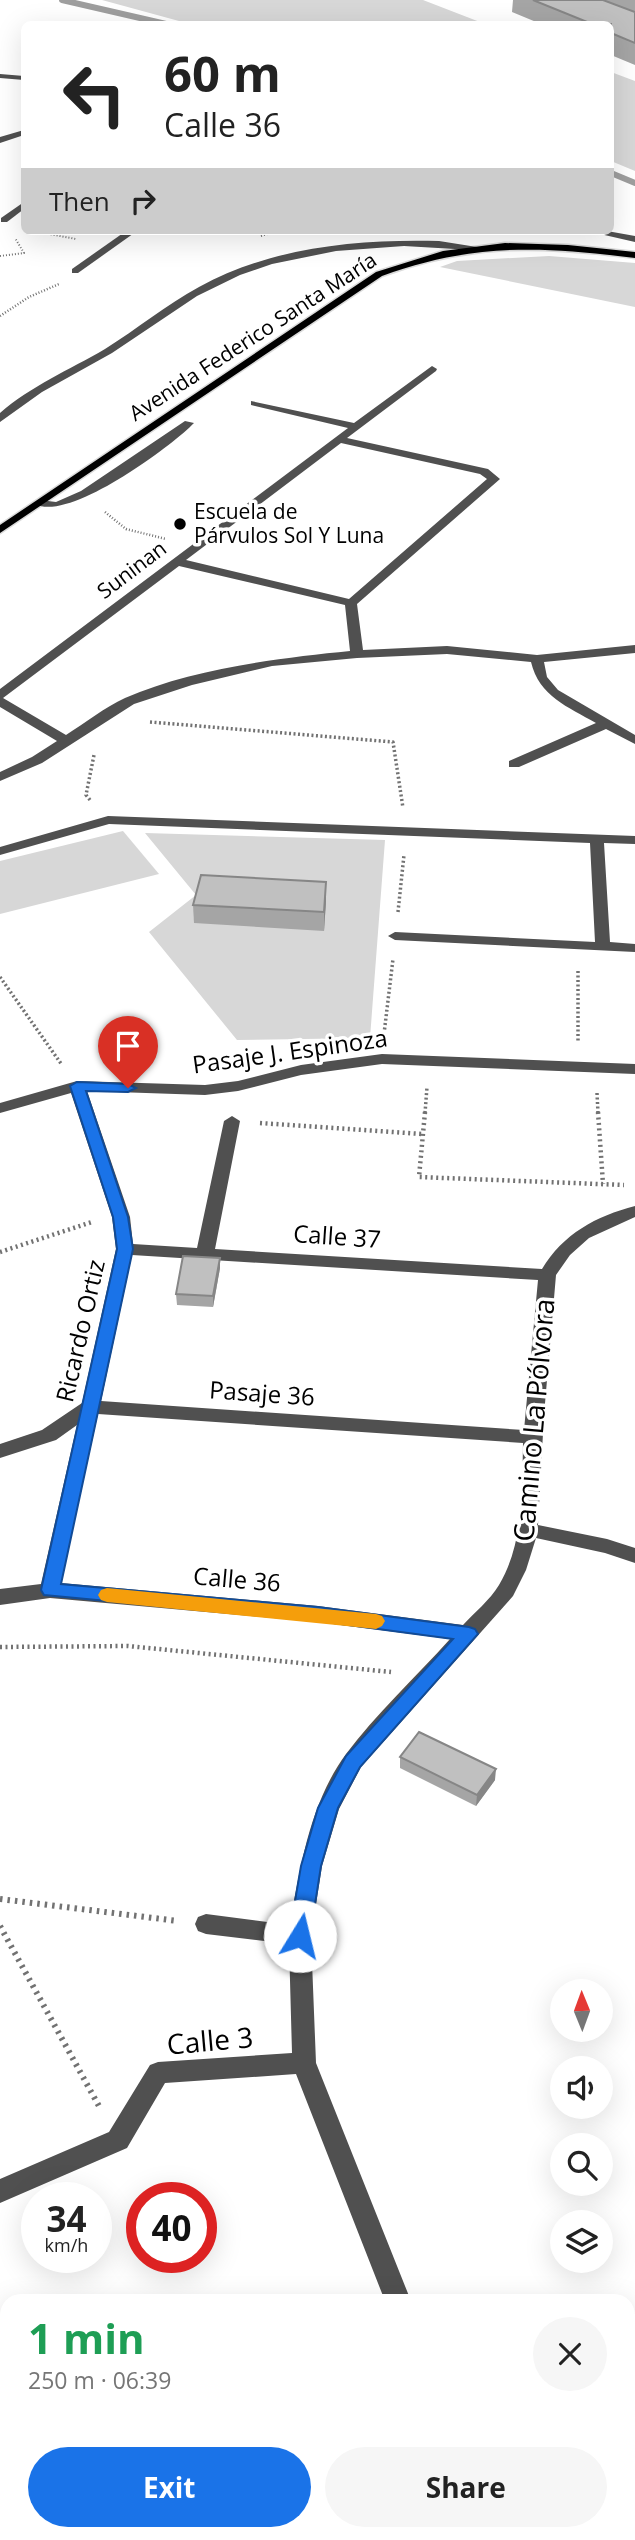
<!DOCTYPE html>
<html lang="en">
<head>
<meta charset="utf-8">
<style>
  body { margin:0; font-family:"Open Sans",sans-serif; background:#f6f6f6; color:#222; height:100vh; display:flex; flex-direction:column; font-size:26px; white-space:nowrap }
  * { box-sizing:border-box; margin:0 }
  p { font-size:23px; color:#767676 }
  .icon { flex:none; width:38px; height:38px; fill:none; stroke:currentColor; stroke-width:2; stroke-linecap:round; stroke-linejoin:round }
  .map { position:relative; flex:1; overflow:hidden }
  .details { position:absolute; left:0px; top:2294px; width:635px; height:247px; display:flex; flex-direction:column; background:#fff; border-radius:21px 21px 0 0; box-shadow:0 7px 28px #0002 }
  .details>* { flex:none }
  .top-card { position:absolute; left:21px; top:21px; width:593px; height:214px; border-radius:10px; box-shadow:0 7px 28px #0002; background:#fff; color:#222; overflow:hidden }
  .needle { width:46px; rotate:359deg }
  .tools { position:absolute; left:550px; top:1979px; display:grid; gap:14px }
  .tools a { display:grid; place-items:center; width:63px; height:63px; border-radius:50%; background:#fff; box-shadow:0 7px 28px #0002; font-size:35px }
  .speed { position:absolute; left:21px; top:2182px; display:flex; gap:14px; font-size:35px; font-weight:700; text-align:center }
  .speed>* { display:grid; place-content:center; width:91px; height:91px; border-radius:50%; background:#fff; box-shadow:0 7px 28px #0002; line-height:1 }
  .speed small { font-size:18px; font-weight:400 }
  .speed .limit { border:10px solid #d22; background:#fff; color:#111 }
  .pin { position:absolute; display:grid; place-items:center; width:60px; height:60px; color:#fff; margin:-72px -30px; border-radius:50% 50% 50% 0; rotate:-45deg; box-shadow:0 0 7px #0007 }
  .pin .icon { rotate:45deg }
  .me { position:absolute; width:77px; margin:-38px; rotate:9deg; stroke-linejoin:round; filter:drop-shadow(0 0 5px #0008) }
  .turn { display:flex; align-items:center; gap:24px; height:147px; padding:0 28px; font-size:32px }
  .turn .icon { width:91px; height:91px; stroke-width:2.5 }
  .turn b { display:block; font-size:49px; line-height:60px }
  .then { display:flex; align-items:center; height:66px; padding:0 28px; background:#0003; gap:14px; font-size:26px }
  .round { display:grid; place-items:center; flex:none; width:74px; height:74px; border-radius:37px; background:#f6f6f6 }
  .overview { display:flex; align-items:center; justify-content:space-between; height:119px; padding:0 28px }
  h1 { font-size:42px; font-weight:700; line-height:52px; color:#1e9e55 }
  .button { display:flex; gap:14px; margin-top:auto; padding:14px 28px }
  .button a { flex:1; height:80px; border-radius:42px; background:#1a73e8; color:#fff; font-size:28px; font-weight:700; line-height:80px; text-align:center }
  .button a+a { background:#f6f6f6; color:#222 }
  .map>svg:first-child { display:block }
  .green { fill:#d7d7d7 }
  .lines { fill:none; stroke-linecap:round; stroke-linejoin:round }
  .stream { stroke:#9e9e9e; stroke-width:6 }
  .major-casing { stroke:#dbdbdb; stroke-width:3 }
  .path-far4 { stroke:#727272; stroke-width:2; stroke-dasharray:1 2; stroke-linecap:butt }
  .path-far3 { stroke:#727272; stroke-width:2.5; stroke-dasharray:1 2; stroke-linecap:butt }
  .path-far2 { stroke:#727272; stroke-width:3.5; stroke-dasharray:2 2.5; stroke-linecap:butt }
  .path-far1 { stroke:#727272; stroke-width:4.5; stroke-dasharray:2 3.5; stroke-linecap:butt }
  .path { stroke:#727272; stroke-width:6; stroke-dasharray:2.5 5; stroke-linecap:butt }
  .minor { fill:#505050; fill-rule:evenodd }
  .major { fill:#000; fill-rule:evenodd }
  .wall { fill:#a5a5a5 }
  .shaded-wall { fill:#868686 }
  .building { fill:#c0c0c0; stroke:#868686; stroke-width:2 }
  .route { fill:#1a73e8; stroke:#114b97; stroke-width:2 }
  .slow { fill:#f59e0b }
  .poi-dot { fill:#000; stroke:#fff; stroke-width:2.5 }
  .labels { text-anchor:middle; stroke-width:7; stroke-linejoin:round; paint-order:stroke }
  .far-street-label { font-size:21px; fill:#000; stroke:#fff }
  .far-poi-label { font-size:21px; fill:#000; stroke:#fff; text-anchor:start }
  .street-label { font-size:24px; fill:#000; stroke:#fff }
  .near-street-label { font-size:28px; fill:#000; stroke:#fff }
</style>
</head>
<body>
<div class="map">
<svg width="635" height="2540" viewBox="0 0 635 2540">
  <rect width="100%" height="100%" fill="#fff"/>
  <g class="green">
    <polygon points="102,0 423,0 485,24 190,24"/>
    <polygon points="611,72 635,81 635,171 611,161"/>
    <polygon points="549,256 635,263 635,307 440,267 457,261"/>
    <polygon points="123,831 159,874 0,914 0,861"/>
    <polygon points="145,833 385,840 370,1038 237,1040 149,932 196,895"/>
  </g>
  <g class="lines">
    <g class="stream">
      <polyline points="62,0 166,24"/>
      <polyline points="611,173 635,183"/>
    </g>
    <g class="major-casing">
      <path id="major" d="M505,243L568,245L635,252V258C542,246 472,243 382,276L0,533V525L376,272L443,251Z"/>
    </g>
    <g class="path-far4">
      <polyline points="33,231 76,239"/>
      <polyline points="261,236 277,231"/>
      <polyline points="0,256 24,253 15,238"/>
    </g>
    <g class="path-far3">
      <polyline points="0,316 29,297 59,284"/>
      <polyline points="105,512 126,529 166,539"/>
    </g>
    <g class="path-far2">
      <polyline points="150,722 393,742 403,808"/>
      <polyline points="90,800 86,795 94,755"/>
      <polyline points="398,912 404,855"/>
      <polyline points="578,971 578,1042"/>
      <polyline points="0,977 62,1065"/>
      <polyline points="384,1034 393,959"/>
      <polyline points="597,1093 598,1113"/>
      <polyline points="425,1113 427,1087"/>
    </g>
    <g class="path-far1">
      <polyline points="425,1112 419,1177 624,1185"/>
      <polyline points="598,1112 603,1184"/>
      <polyline points="260,1123 422,1134"/>
      <polyline points="0,1252 92,1222"/>
      <polyline points="0,1647 128,1646 391,1672"/>
    </g>
    <g class="path">
      <polyline points="0,1899 178,1921"/>
      <polyline points="0,1926 100,2108"/>
    </g>
    <g class="minor">
      <polygon points="0,74 24,76 24,80 0,78"/>
      <polygon points="24,130 24,135 0,143 0,137"/>
      <polygon points="24,202 24,209 7,222 1,222 1,218"/>
      <polygon points="126,231 137,231 78,273 72,273 72,269"/>
      <polygon points="587,231 607,231 635,236 635,242"/>
      <path d="M439,241L477,247L472,250L404,246L336,251L272,264L240,275L197,296L112,353L42,392L0,422V413C31,386 69,370 105,349C137,329 166,305 199,287C272,247 357,239 439,241Z"/>
      <path d="M432,366L437,369L436,371L347,438L488,469L500,479L357,604L363,650L447,646L537,655L635,645V653L544,662L547,677L558,690L635,735V744L606,729L519,767H509V761L596,723C568,707 539,696 531,662L447,654L357,658L272,666L192,685L134,704L42,763L0,781V772L32,757L57,741L0,707V689L348,428L251,405V401L354,423ZM341,443L480,474L487,479L349,599L186,560ZM179,566L345,605L350,651C279,658 191,669 125,698C105,707 85,723 66,735L3,698Z"/>
      <path d="M185,421L194,423C171,447 65,525 34,503L40,500L56,502L81,491Z"/>
      <polygon points="108,816 635,836 635,844 604,843 610,942 635,944 635,952 395,940 388,936 395,932 595,942 590,843 109,824 0,855 0,847"/>
      <path d="M382,1054L635,1064V1074L382,1064L301,1075L238,1091L205,1095L87,1091L130,1217L133,1244L197,1248L224,1121L232,1116L240,1121L215,1249L542,1269C563,1234 596,1216 635,1206V1217L589,1238L570,1255L556,1275L544,1415L538,1525L607,1539L635,1548V1563L605,1553L536,1538L526,1570L513,1596L361,1767L339,1809L322,1866L311,1936L316,2063L411,2301H385L296,2074L165,2083L127,2148L0,2203V2179L109,2132L150,2065L158,2062L292,2053L289,1944L206,1934L198,1931L195,1924L198,1917L206,1914L290,1925C300,1867 310,1803 346,1754C375,1715 417,1676 450,1639L318,1622L50,1598L0,1605V1589L41,1584L77,1425L56,1440L0,1458V1444L42,1430L82,1403L116,1249L112,1217L71,1093L0,1113V1103L77,1081L205,1085L238,1081L301,1065ZM132,1255L538,1280L524,1430L101,1401ZM98,1414L523,1443C522,1490 524,1543 499,1585C490,1600 474,1613 463,1625L318,1606L61,1583Z"/>
      <polygon points="43,2534 80,2534 77,2540 40,2540"/>
      <polygon points="461,2534 489,2534 490,2540 462,2540"/>
    </g>
    <use href="#major" class="major"/>
  </g>
  <g class="wall">
    <polygon points="513,0 635,0 635,65 611,55 611,24 541,24 512,12"/>
    <polygon points="326,900 324,931 194,923 193,905"/>
    <polygon points="220,1268 213,1307 177,1305 176,1294"/>
    <polygon points="400,1757 495,1780 476,1806 400,1768"/>
  </g>
  <g class="shaded-wall">
    <polygon points="326,882 326,900 324,931 324,912"/>
    <polygon points="220,1258 220,1268 213,1307 213,1296"/>
    <polygon points="496,1769 495,1780 476,1806 477,1795"/>
  </g>
  <g class="building">
    <polygon points="533,0 603,0 635,12 635,43 611,33 611,24 592,24"/>
    <polygon points="201,875 326,882 324,912 193,905"/>
    <polygon points="183,1256 220,1258 213,1296 176,1294"/>
    <polygon points="419,1732 496,1769 477,1795 400,1757"/>
  </g>
  <polygon class="route" points="77,1082 128,1084 136,1088 128,1092 86,1091 128,1217 133,1249 61,1584 318,1607 469,1627 475,1629 478,1634 360,1767 338,1808 321,1866 310,1936 307,1942 300,1945 292,1942 289,1936 301,1866 318,1808 346,1756 453,1639 318,1621 44,1595 41,1590 117,1249 113,1217 70,1086"/>
  <polygon class="slow" points="107,1588 376,1614 382,1616 385,1621 382,1626 376,1629 107,1602 101,1600 98,1595 101,1590"/>
  <circle class="poi-dot" cx="180" cy="524" r="7"/>
  <g class="labels">
    <g class="far-street-label">
      <text transform="translate(253 337) rotate(-33)" y="7">Avenida Federico Santa María</text>
      <text transform="translate(132 570) rotate(-37)" y="7">Suninan</text>
    </g>
    <g class="far-poi-label">
      <text x="194" y="519">Escuela de<tspan x="194" dy="24">Párvulos Sol Y Luna</tspan></text>
    </g>
    <g class="street-label">
      <text transform="translate(290 1052) rotate(-8)" y="8">Pasaje J. Espinoza</text>
      <text transform="translate(337 1237) rotate(4)" y="8">Calle 37</text>
      <text transform="translate(81 1331) rotate(-77)" y="8">Ricardo Ortiz</text>
      <text transform="translate(262 1394) rotate(4)" y="8">Pasaje 36</text>
      <text transform="translate(237 1580) rotate(5)" y="8">Calle 36</text>
    </g>
    <g class="near-street-label">
      <text transform="translate(534 1420) rotate(-85)" y="10">Camino La Pólvora</text>
      <text transform="translate(210 2041) rotate(-5)" y="10">Calle 3</text>
    </g>
  </g>
</svg>
<div class="tools">
<a><svg class="needle" viewBox="-14 -14 28 28"><path d="M0-13l5 13h-10z" fill="#e53935"/><path d="M0 13l5-13h-10z" fill="#767676"/></svg></a>
<a><svg class="icon" aria-label="sound" viewBox="0 0 24 24"><path d="M4 9h4l5-4v14l-5-4H4zM17 9q2 3 0 6"/></svg></a>
<a><svg class="icon" aria-label="search" viewBox="0 0 24 24"><circle cx="10" cy="10" r="6"/><path d="M15 15l6 6"/></svg></a>
<a><svg class="icon" aria-label="layers" viewBox="0 0 24 24"><path d="M12 4l9 5-9 5-9-5zM3 14l9 5 9-5"/></svg></a>
</div>
<div class="speed"><div>34<small>km/h</small></div><div class="limit">40</div></div>
<div class="pin" style="left:128px;top:1088px;background:#d93025"><svg class="icon" aria-label="arrive" viewBox="0 0 24 24"><path d="M6 21V4h12l-3 4 3 4H6"/></svg></div>
<svg class="me" style="left:300px;top:1936px" viewBox="-20 -20 40 40"><circle r="19" fill="#fff"/><path d="M0-13L10 11 0 6-10 11z" fill="#1a73e8"/></svg>
<div class="top-card">
<div class="turn"><svg class="icon" aria-label="left" viewBox="0 0 24 24"><path d="M17 20v-9H6M10 6l-5 5 5 5"/></svg><div><b>60 m</b>Calle 36</div></div>
<div class="then">Then<svg class="icon" aria-label="right" viewBox="0 0 24 24"><path d="M7 20v-9h11M14 6l5 5-5 5"/></svg></div>
</div>
<section class="details">
<div class="overview"><div><h1>1 min</h1><p>250 m · 06:39</p></div><a class="round"><svg class="icon" aria-label="close" viewBox="0 0 24 24"><path d="M6 6l12 12M18 6L6 18"/></svg></a></div>
<div class="button"><a>Exit</a><a>Share</a></div>
</section>
</div>
</body>
</html>
